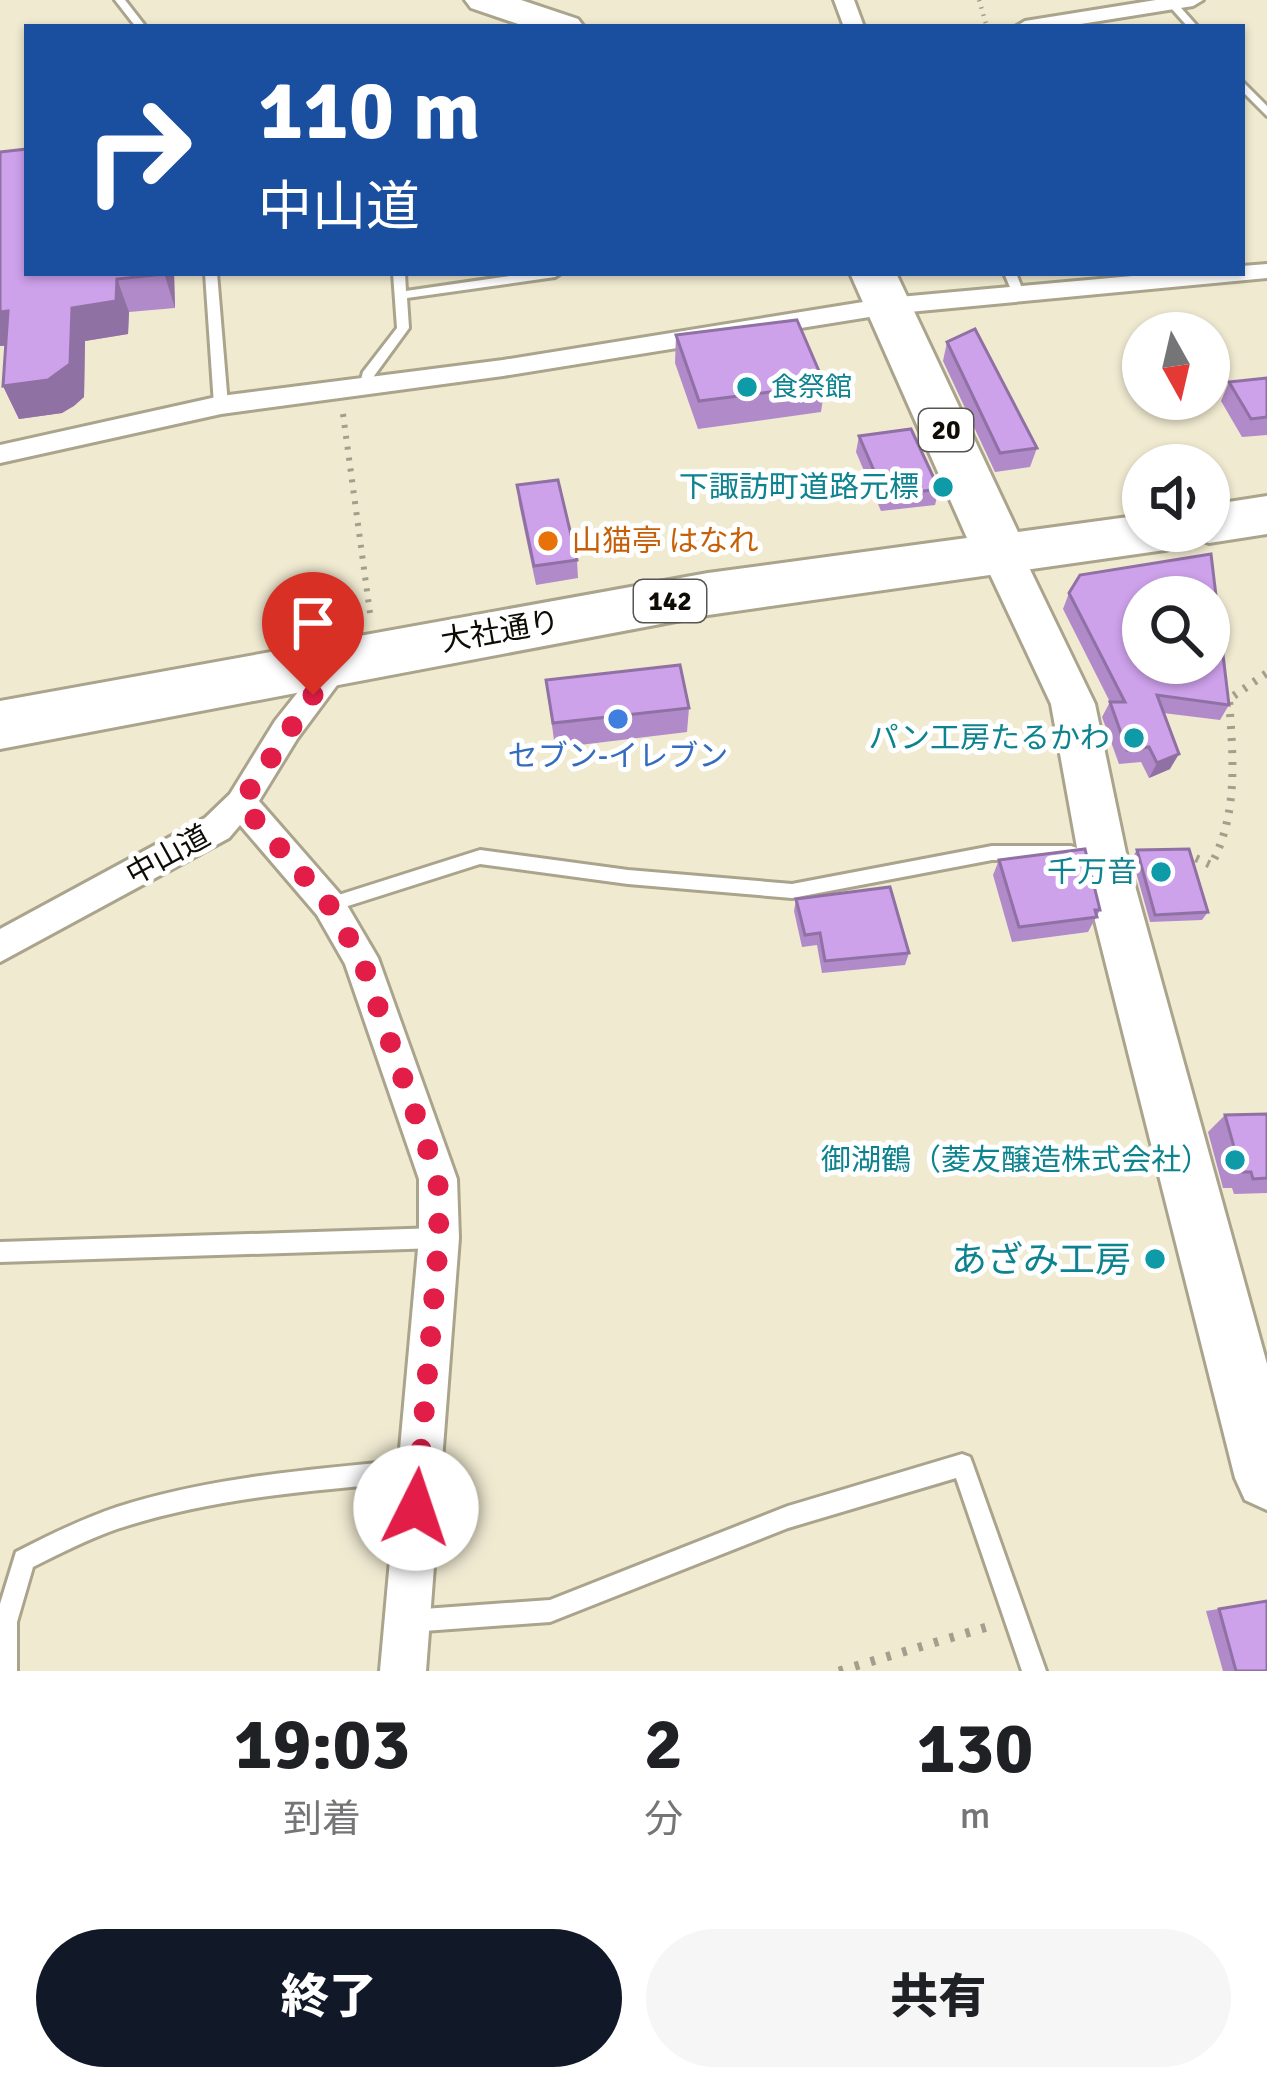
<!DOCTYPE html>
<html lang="ja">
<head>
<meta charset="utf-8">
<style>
  body { margin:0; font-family:Signika,"Noto Sans JP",sans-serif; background:#f6f6f6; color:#202124; height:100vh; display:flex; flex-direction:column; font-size:45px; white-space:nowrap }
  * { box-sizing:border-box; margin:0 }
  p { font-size:39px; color:#757577 }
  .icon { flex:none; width:66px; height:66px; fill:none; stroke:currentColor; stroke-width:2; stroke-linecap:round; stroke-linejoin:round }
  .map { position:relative; height:1671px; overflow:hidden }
  .side { display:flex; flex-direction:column; background:#fff; flex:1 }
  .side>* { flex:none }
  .hud { position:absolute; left:24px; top:24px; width:1221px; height:252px; border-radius:0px; box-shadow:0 3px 9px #0004; background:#1a4fa0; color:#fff; overflow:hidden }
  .needle { width:78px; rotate:172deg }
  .buttons { position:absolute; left:1122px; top:312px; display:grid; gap:24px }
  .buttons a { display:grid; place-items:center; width:108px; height:108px; border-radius:50%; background:#fff; box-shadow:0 3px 9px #0004; font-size:60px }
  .pin { position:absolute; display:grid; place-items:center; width:102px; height:102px; color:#fff; margin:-123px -51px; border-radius:50% 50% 50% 0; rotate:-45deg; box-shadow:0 0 12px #0007 }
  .pin .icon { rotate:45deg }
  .me { position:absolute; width:132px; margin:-66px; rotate:4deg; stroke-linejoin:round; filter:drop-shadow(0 0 9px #0008) }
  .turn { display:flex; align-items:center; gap:42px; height:252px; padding:0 36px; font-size:54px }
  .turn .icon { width:156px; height:156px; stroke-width:2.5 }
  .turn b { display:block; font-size:84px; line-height:102px }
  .eta { display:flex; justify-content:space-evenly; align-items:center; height:204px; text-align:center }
  .eta b { font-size:72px; font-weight:800; line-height:84px }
  .action { display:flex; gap:24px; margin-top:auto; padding:24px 36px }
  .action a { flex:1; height:138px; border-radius:72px; background:#111827; color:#fff; font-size:48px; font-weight:800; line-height:138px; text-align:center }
  .action a+a { background:#f6f6f6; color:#202124 }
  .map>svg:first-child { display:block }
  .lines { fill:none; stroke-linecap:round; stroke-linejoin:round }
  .lane-casing { stroke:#aaa48c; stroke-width:6 }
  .street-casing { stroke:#aaa48c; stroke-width:6 }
  .secondary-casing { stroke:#aaa48c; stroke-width:6 }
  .highway-casing { stroke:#aaa48c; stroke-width:6 }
  .path-far3 { stroke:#a49f8c; stroke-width:4.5; stroke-dasharray:1.5 6; stroke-linecap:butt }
  .path-far2 { stroke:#a49f8c; stroke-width:6; stroke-dasharray:3 8; stroke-linecap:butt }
  .path-far1 { stroke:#a49f8c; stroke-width:8; stroke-dasharray:3 9; stroke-linecap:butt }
  .path { stroke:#a49f8c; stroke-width:9; stroke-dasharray:4.5 12; stroke-linecap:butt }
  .lane { fill:#fff; fill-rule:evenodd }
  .street { fill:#fff; fill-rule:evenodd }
  .secondary { fill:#fff; fill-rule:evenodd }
  .highway { fill:#fff; fill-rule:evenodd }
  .wall { fill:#b18aca }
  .shaded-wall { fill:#9071a4 }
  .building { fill:#cea1eb; stroke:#9071a4; stroke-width:3; fill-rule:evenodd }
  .route { stroke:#e11d48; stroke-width:21; stroke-dasharray:0 37.8 }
  .culture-dot { fill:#0f9aa8; stroke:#fff; stroke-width:4.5 }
  .food-dot { fill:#e8710a; stroke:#fff; stroke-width:4.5 }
  .shop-dot { fill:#3f7fe0; stroke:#fff; stroke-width:4.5 }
  .labels { text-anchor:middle; stroke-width:10; stroke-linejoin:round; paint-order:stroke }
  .far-culture-label { font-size:27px; fill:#0d838f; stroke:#fff; text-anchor:start }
  .shield { fill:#fff; stroke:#565550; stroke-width:3 }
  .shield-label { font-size:27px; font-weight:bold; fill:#0e0c05 }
  .culture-label { font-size:30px; fill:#0d838f; stroke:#fff; text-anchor:end }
  .food-label { font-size:30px; fill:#c56008; stroke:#fff; text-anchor:start }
  .street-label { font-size:30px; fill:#0e0c05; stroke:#fff }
  .shop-label { font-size:30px; fill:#366cbe; stroke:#fff }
  .near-culture-label { font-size:36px; fill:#0d838f; stroke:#fff; text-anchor:end }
</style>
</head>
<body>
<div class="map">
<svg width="1267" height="1671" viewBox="0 0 1267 1671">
  <rect width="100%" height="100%" fill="#f0ead1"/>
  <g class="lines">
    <g class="lane-casing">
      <g id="lane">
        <polygon points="115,0 125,0 146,27 136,27"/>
        <polygon points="1164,0 1174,0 1198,27 1188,27"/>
        <polygon points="1242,81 1267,106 1267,116 1242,91"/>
        <polygon points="205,273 217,273 228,405 221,409 214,405"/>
        <polygon points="393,273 405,273 406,291 530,273 561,273 555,277 407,298 409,328 374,376 370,390 365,391 359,387 363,372 397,328"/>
        <polygon points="1004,273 1016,273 1025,296 1023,299 1015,299"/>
        <polygon points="992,846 1071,846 1077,848 1079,853 1077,858 1071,860 992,860 792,898 628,884 480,864 329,912 323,910 320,905 323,900 329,898 480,850 628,870 792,884"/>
        <polygon points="438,1228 445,1231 448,1238 445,1245 438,1248 0,1262 0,1242"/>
        <polygon points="962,1454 970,1457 973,1465 1046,1671 1022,1671 956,1478 788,1528 550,1622 410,1632 402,1629 399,1621 402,1613 410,1610 550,1600 788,1506"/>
        <path d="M418,1459L426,1462L429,1470L426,1478L418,1481C317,1490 214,1497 117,1529C88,1539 61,1553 33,1567L17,1622V1671H0V1604L16,1552C49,1535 82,1519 117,1507C214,1476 317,1469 418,1459Z"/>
      </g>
    </g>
    <g class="street-casing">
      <g id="street">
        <polygon points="834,0 854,0 864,27 844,27"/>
        <polygon points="1156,0 1203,0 1193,6 1062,27 1015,27 1025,21"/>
        <polygon points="1267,264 1267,278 888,314 503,376 221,414 0,463 0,445 221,396 503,360 888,298 1166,273 1242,273 1242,266"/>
        <polygon points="340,649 351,653 355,661 297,739 259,801 341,895 378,958 457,1179 459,1238 426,1671 380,1671 419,1238 419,1179 345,964 317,915 240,825 229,838 0,962 0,929 205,818 230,794 275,721 329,653"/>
      </g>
    </g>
    <g class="secondary-casing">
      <polygon id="secondary" points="1002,540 1017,544 1023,555 1095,704 1126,853 1267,1364 1267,1510 1245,1500 1235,1478 1078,853 1051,704 981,555 987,544"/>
    </g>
    <g class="highway-casing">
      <g id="highway">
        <polygon points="465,0 521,0 578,19 584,27 527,27 471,8"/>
        <polygon points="850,273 896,273 1018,532 1143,515 1143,531 1209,531 1209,505 1267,496 1267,534 1209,543 1189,536 1184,545 1165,550 708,615 0,749 0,701 708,573 967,538"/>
      </g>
    </g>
    <polyline class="path-far3" points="979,0 987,27"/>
    <polyline class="path-far2" points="343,414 370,613"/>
    <path class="path-far1" d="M1185,853L1211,865C1239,813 1233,756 1229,699L1267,673"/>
    <polyline class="path" points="839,1671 987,1627"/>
    <use href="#lane" class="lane"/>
    <use href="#street" class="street"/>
    <use href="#secondary" class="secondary"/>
    <use href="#highway" class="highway"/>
  </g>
  <g class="wall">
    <polygon points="0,152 174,273 175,308 129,312 128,334 85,341 84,397 62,413 19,419 3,386 6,346 0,346"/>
    <polygon points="676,335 825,385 821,412 698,429 675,363"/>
    <polygon points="947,342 1037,448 1030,467 995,472 943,361"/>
    <polygon points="1267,378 1267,435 1242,437 1221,401 1229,382"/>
    <polygon points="859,436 939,489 935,505 881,511 856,452"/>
    <polygon points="517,485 577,560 578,578 536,585 519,504"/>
    <polygon points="1069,593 1229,705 1220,720 1163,713 1170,769 1149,778 1141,762 1119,764 1102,717 1110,702 1063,609"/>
    <polygon points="546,680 689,708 687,732 555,748"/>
    <polygon points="1137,850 1208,912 1202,920 1150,922 1132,858"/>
    <polygon points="999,860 1100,910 1088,932 1012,942 993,875"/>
    <polygon points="796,899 909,953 905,965 822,973 817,945 802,947 794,911"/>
    <polygon points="1267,1114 1267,1193 1234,1194 1232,1188 1223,1188 1208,1132 1225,1115"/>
    <polygon points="1267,1601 1267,1671 1223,1671 1206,1611"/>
  </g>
  <g class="shaded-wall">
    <polygon points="164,273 174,273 175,308"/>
    <polygon points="117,279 129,312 128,334 85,341 84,397 74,406 62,413 19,419 3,386 72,308"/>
    <polygon points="8,311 22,344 0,346 0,312"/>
    <polygon points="1179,754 1170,769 1149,778 1157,763"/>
  </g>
  <g class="building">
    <polygon points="27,149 27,273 164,274 117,279 116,301 72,308 70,364 48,380 3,386 8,311 0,312 0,152"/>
    <polygon points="797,320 825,385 699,401 676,335"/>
    <polygon points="975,329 1037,448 1000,453 947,342"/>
    <polygon points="1267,378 1267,417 1251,419 1229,382"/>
    <polygon points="911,429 939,489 885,496 859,436"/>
    <polygon points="558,480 577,560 534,566 517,485"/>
    <path d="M1211,554L1229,705L1157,695L1179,754L1157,763L1149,747L1127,750L1110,702H1125L1069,593L1080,575ZM1143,597H1209V663H1143Z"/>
    <polygon points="680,665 689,708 553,723 546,680"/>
    <polygon points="1085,849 1100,910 1095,910 1097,917 1019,927 999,860"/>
    <polygon points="1189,849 1208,912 1155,915 1137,850"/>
    <polygon points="890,887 909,953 825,961 820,933 805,935 796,899"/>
    <polygon points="1267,1114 1267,1178 1253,1179 1251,1172 1241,1172 1225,1115"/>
    <polygon points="1267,1601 1267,1671 1236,1671 1219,1609"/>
  </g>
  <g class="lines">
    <polyline class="route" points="313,695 241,803 329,905 361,958 438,1179 439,1238 416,1508"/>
  </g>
  <g class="culture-dot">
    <circle cx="747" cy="387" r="12"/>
    <circle cx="943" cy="487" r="12"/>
    <circle cx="1134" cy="738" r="12"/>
    <circle cx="1161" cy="872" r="12"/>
    <circle cx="1235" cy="1160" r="12"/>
    <circle cx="1155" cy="1259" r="12"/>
  </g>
  <circle class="food-dot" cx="548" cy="541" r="12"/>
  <circle class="shop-dot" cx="618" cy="719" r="12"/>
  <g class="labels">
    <g class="far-culture-label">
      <text x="771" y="396">食祭館</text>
    </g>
    <g class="shield">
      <rect x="919" y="409" width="54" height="42" rx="9"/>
      <rect x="634" y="580" width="72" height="42" rx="9"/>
    </g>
    <g class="shield-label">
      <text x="946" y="439">20</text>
      <text x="670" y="610">142</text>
    </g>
    <g class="culture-label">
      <text x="919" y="497">下諏訪町道路元標</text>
      <text x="1110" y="748">パン工房たるかわ</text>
      <text x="1137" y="882">千万音</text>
      <text x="1211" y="1170">御湖鶴（菱友醸造株式会社）</text>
    </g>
    <g class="food-label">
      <text x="572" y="551">山猫亭 はなれ</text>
    </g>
    <g class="street-label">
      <text transform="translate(500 631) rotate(-10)" y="10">大社通り</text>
      <text transform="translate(168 855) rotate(-29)" y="10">中山道</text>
    </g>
    <g class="shop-label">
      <text x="618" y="766">セブン-イレブン</text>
    </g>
    <g class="near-culture-label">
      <text x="1131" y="1272">あざみ工房</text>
    </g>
  </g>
</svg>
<div class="buttons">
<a><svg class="needle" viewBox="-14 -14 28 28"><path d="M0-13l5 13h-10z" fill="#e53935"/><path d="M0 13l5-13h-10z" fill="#757577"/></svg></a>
<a><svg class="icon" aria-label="sound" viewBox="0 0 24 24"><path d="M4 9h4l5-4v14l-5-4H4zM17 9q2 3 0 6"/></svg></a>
<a><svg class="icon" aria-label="search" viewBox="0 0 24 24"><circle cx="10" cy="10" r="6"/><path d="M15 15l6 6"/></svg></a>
</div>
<div class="pin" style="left:313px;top:695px;background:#d93025"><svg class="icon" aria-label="arrive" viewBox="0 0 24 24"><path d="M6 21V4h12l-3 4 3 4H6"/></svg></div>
<svg class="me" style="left:416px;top:1508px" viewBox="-20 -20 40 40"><circle r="19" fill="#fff"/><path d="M0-13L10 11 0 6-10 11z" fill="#e11d48"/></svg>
<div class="hud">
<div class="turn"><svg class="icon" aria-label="right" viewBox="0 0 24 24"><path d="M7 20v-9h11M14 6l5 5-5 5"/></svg><div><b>110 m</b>中山道</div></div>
</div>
</div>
<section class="side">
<div class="eta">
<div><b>19:03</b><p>到着</p></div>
<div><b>2</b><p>分</p></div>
<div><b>130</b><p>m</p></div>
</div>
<div class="action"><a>終了</a><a>共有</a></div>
</section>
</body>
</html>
